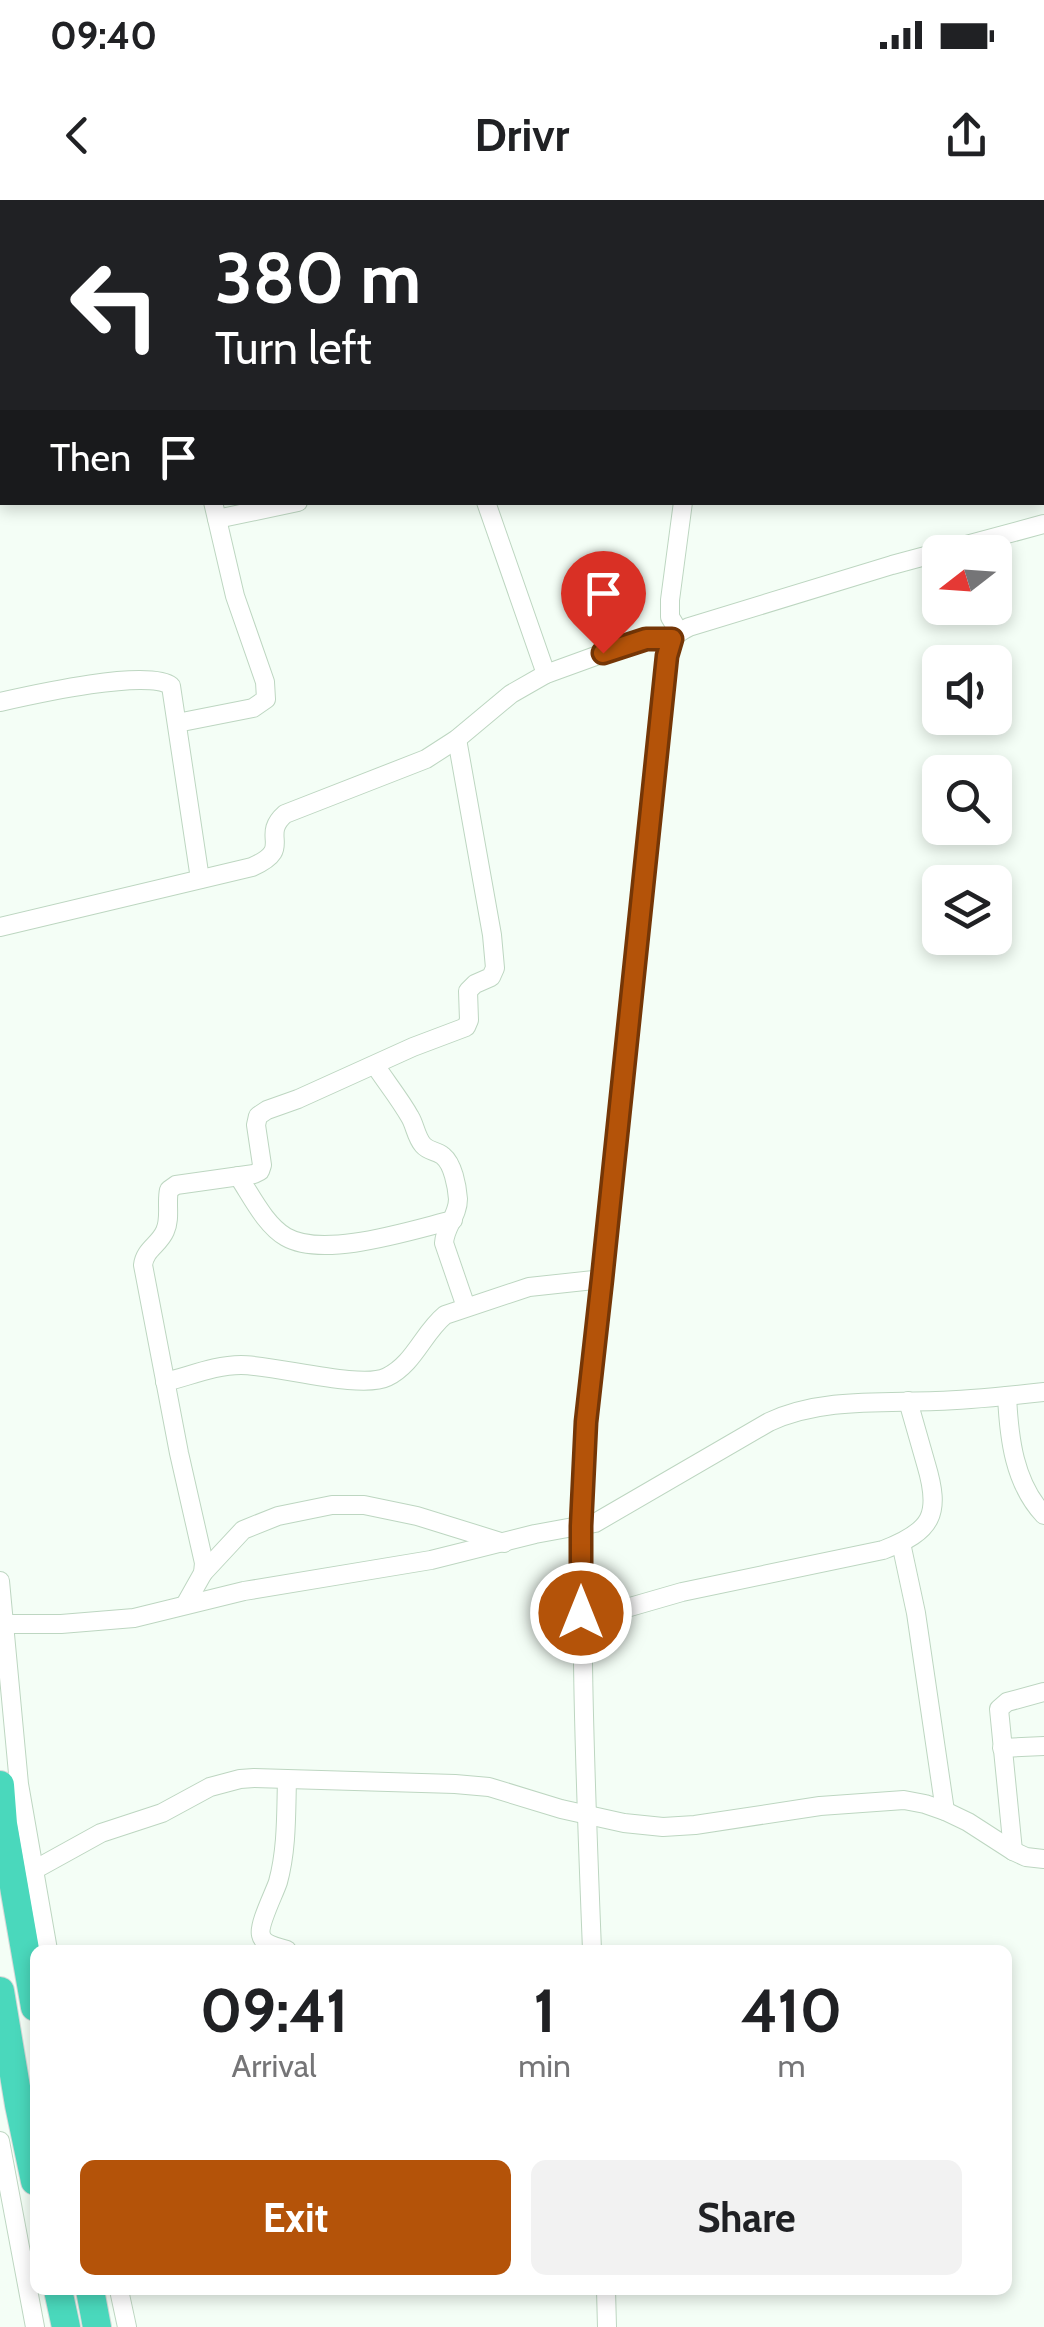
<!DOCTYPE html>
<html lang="en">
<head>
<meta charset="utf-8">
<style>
  body { margin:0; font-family:Cabin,sans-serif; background:#f2f2f2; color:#202124; height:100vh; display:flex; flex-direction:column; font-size:38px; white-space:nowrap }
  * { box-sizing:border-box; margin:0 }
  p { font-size:32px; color:#757577 }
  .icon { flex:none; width:55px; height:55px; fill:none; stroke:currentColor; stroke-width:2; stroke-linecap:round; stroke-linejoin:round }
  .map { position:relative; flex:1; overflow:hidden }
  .drawer { position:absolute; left:30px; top:1745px; width:982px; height:350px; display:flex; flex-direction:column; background:#fff; border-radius:15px; box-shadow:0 5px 15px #0003 }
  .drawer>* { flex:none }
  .guide { position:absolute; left:0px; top:0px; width:1045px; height:305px; box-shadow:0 5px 15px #0003; background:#202124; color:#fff; overflow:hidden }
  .needle { width:65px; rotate:253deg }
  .controls { position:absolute; left:922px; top:335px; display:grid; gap:20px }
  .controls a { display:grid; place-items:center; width:90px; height:90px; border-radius:15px; background:#fff; box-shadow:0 5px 15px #0003; font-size:50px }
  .pin { position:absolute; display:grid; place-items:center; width:85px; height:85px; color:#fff; margin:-102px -42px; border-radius:50% 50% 50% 0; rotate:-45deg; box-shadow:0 0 10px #0007 }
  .pin .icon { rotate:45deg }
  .me { position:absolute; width:110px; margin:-55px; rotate:0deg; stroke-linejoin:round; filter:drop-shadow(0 0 8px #0008) }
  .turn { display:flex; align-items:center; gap:35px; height:210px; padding:0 50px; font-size:45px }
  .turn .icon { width:130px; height:130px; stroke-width:2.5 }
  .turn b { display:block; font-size:70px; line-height:85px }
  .then { display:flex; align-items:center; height:95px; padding:0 50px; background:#0003; gap:20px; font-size:38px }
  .eta { display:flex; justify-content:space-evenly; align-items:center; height:170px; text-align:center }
  .eta b { font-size:60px; font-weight:700; line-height:70px }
  .primary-button { display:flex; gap:20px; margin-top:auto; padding:20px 50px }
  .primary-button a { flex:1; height:115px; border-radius:15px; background:#b45309; color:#fff; font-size:40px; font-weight:700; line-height:115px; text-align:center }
  .primary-button a+a { background:#f2f2f2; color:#202124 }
  .status { display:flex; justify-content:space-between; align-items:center; height:70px; padding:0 50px; background:#fff; direction:ltr }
  .status svg { height:28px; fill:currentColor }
  header { display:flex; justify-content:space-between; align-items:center; height:130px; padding:0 50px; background:#fff; font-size:45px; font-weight:700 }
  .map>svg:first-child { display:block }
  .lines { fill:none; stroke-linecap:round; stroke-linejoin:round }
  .minor-casing { stroke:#bdd6c1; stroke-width:20 }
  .highway-casing { stroke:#d7d9d8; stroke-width:30 }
  .minor { stroke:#fff; stroke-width:18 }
  .highway { stroke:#4ad8bc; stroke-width:28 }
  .route-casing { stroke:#753606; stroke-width:25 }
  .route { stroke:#b45309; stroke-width:18 }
</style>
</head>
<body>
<div class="status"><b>09:40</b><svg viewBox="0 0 49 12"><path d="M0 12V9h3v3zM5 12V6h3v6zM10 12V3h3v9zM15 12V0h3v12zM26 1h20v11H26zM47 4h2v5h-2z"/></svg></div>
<header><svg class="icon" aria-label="back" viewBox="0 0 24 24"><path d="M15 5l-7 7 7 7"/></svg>Drivr<svg class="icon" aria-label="share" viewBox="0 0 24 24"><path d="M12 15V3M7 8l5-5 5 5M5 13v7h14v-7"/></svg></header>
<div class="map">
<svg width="1044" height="2127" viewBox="0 0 1044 2127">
  <rect width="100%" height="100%" fill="#f4fef6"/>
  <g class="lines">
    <g class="minor-casing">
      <g id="minor">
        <polyline points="721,2 722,0"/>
        <polyline points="486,302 546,474"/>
        <polyline points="217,319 298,302"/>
        <polyline points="679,432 670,417 670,400 683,302"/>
        <path d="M0,502C31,495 149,468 171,486L200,679"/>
        <polyline points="177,523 253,508 266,499 265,482 235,396 213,302"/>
        <path d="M0,727L252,667C295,648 259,637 285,614L426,559L457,539L511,494L546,474L637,441L672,439"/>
        <path d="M375,865C386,882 400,899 410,917C415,925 416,937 423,945C429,952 436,950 443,956C453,964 457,986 458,999C458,1016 445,1026 444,1043L466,1107"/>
        <path d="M238,976C251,995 265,1025 286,1037C324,1059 412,1030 453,1020"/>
        <path d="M165,1182C190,1176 215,1165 241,1165C276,1165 361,1190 387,1177C414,1164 423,1133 445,1115L529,1087L603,1079"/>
        <path d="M1007,1196C1009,1238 1014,1283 1044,1315"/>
        <polyline points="901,1343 916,1413 945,1611"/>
        <polyline points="203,1373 243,1330 278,1316 332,1305 364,1305 417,1316 504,1343"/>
        <polyline points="0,1381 19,1584 48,1750"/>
        <path d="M185,1405L203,1373L204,1363L179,1253L143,1065C145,1049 159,1045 165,1031C171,1018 166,1003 169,990L176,985L254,974L260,971L262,965L256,925L258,916L267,910L298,899L413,847L466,827L469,820L468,791L475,784L491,777L495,768L492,735L457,539"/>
        <path d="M581,1413L630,1407L682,1392L883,1350C933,1331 941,1314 926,1264C920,1243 914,1222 908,1201"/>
        <path d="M4,1424H61L134,1418L244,1391L431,1360L535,1334L595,1323L769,1222C820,1198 881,1203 936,1201C972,1200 1008,1196 1044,1192"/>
        <polyline points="1002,1548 1044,1546"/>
        <path d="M287,1580C286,1614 287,1649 278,1682C274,1694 258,1725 261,1735C263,1745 278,1747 287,1750"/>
        <polyline points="1013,1651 999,1509 1007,1502 1044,1492"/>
        <polyline points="34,1670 101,1633 162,1613 210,1587 240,1579 254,1578 455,1584 489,1587 561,1609 624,1623 663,1627 695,1625 820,1606 904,1600 925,1604 945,1611 968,1622 1013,1651 1026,1657 1044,1659"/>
        <path d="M592,1750C585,1574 578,1398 586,1222L669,447C673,436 679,432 689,427L892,365L1044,324"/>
        <polyline points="0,1941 35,2127"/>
        <polyline points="119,2090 127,2127"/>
        <polyline points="606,2090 607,2127"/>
      </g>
    </g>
    <g class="highway-casing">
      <g id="highway">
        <polyline points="0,1585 3,1624 35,1807"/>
        <polyline points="0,1791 19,1905 35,1981"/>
        <polyline points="58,2090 66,2127"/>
        <polyline points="90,2090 97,2127"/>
      </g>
    </g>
    <use href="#minor" class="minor"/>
    <use href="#highway" class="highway"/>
  </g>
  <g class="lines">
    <g class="route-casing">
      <polyline id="route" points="581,1413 581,1326 586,1222 602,1079 667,456 672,439 646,439 603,453"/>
    </g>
    <use href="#route" class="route"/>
  </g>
</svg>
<div class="controls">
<a><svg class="needle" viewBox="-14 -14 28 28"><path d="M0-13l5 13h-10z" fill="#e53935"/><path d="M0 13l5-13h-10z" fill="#757577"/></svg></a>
<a><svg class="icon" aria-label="sound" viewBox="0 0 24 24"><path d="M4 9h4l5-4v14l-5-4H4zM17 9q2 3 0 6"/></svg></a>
<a><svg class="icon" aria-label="search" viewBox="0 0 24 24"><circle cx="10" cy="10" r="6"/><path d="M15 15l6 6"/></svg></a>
<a><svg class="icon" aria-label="layers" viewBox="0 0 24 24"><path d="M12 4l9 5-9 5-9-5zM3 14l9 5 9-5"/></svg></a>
</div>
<div class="pin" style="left:603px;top:453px;background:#d93025"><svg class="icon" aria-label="arrive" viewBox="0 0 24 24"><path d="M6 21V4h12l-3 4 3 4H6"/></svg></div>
<svg class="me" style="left:581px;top:1413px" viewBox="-20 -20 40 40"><circle r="17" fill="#b45309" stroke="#fff" stroke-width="3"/><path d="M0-11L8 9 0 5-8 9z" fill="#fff"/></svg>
<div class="guide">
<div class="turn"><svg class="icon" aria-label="left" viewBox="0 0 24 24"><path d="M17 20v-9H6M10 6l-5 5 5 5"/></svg><div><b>380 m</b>Turn left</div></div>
<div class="then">Then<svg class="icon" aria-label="arrive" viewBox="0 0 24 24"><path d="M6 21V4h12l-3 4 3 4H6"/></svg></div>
</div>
<section class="drawer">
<div class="eta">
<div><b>09:41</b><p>Arrival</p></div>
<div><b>1</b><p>min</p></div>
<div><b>410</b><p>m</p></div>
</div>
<div class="primary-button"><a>Exit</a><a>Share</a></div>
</section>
</div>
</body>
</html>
